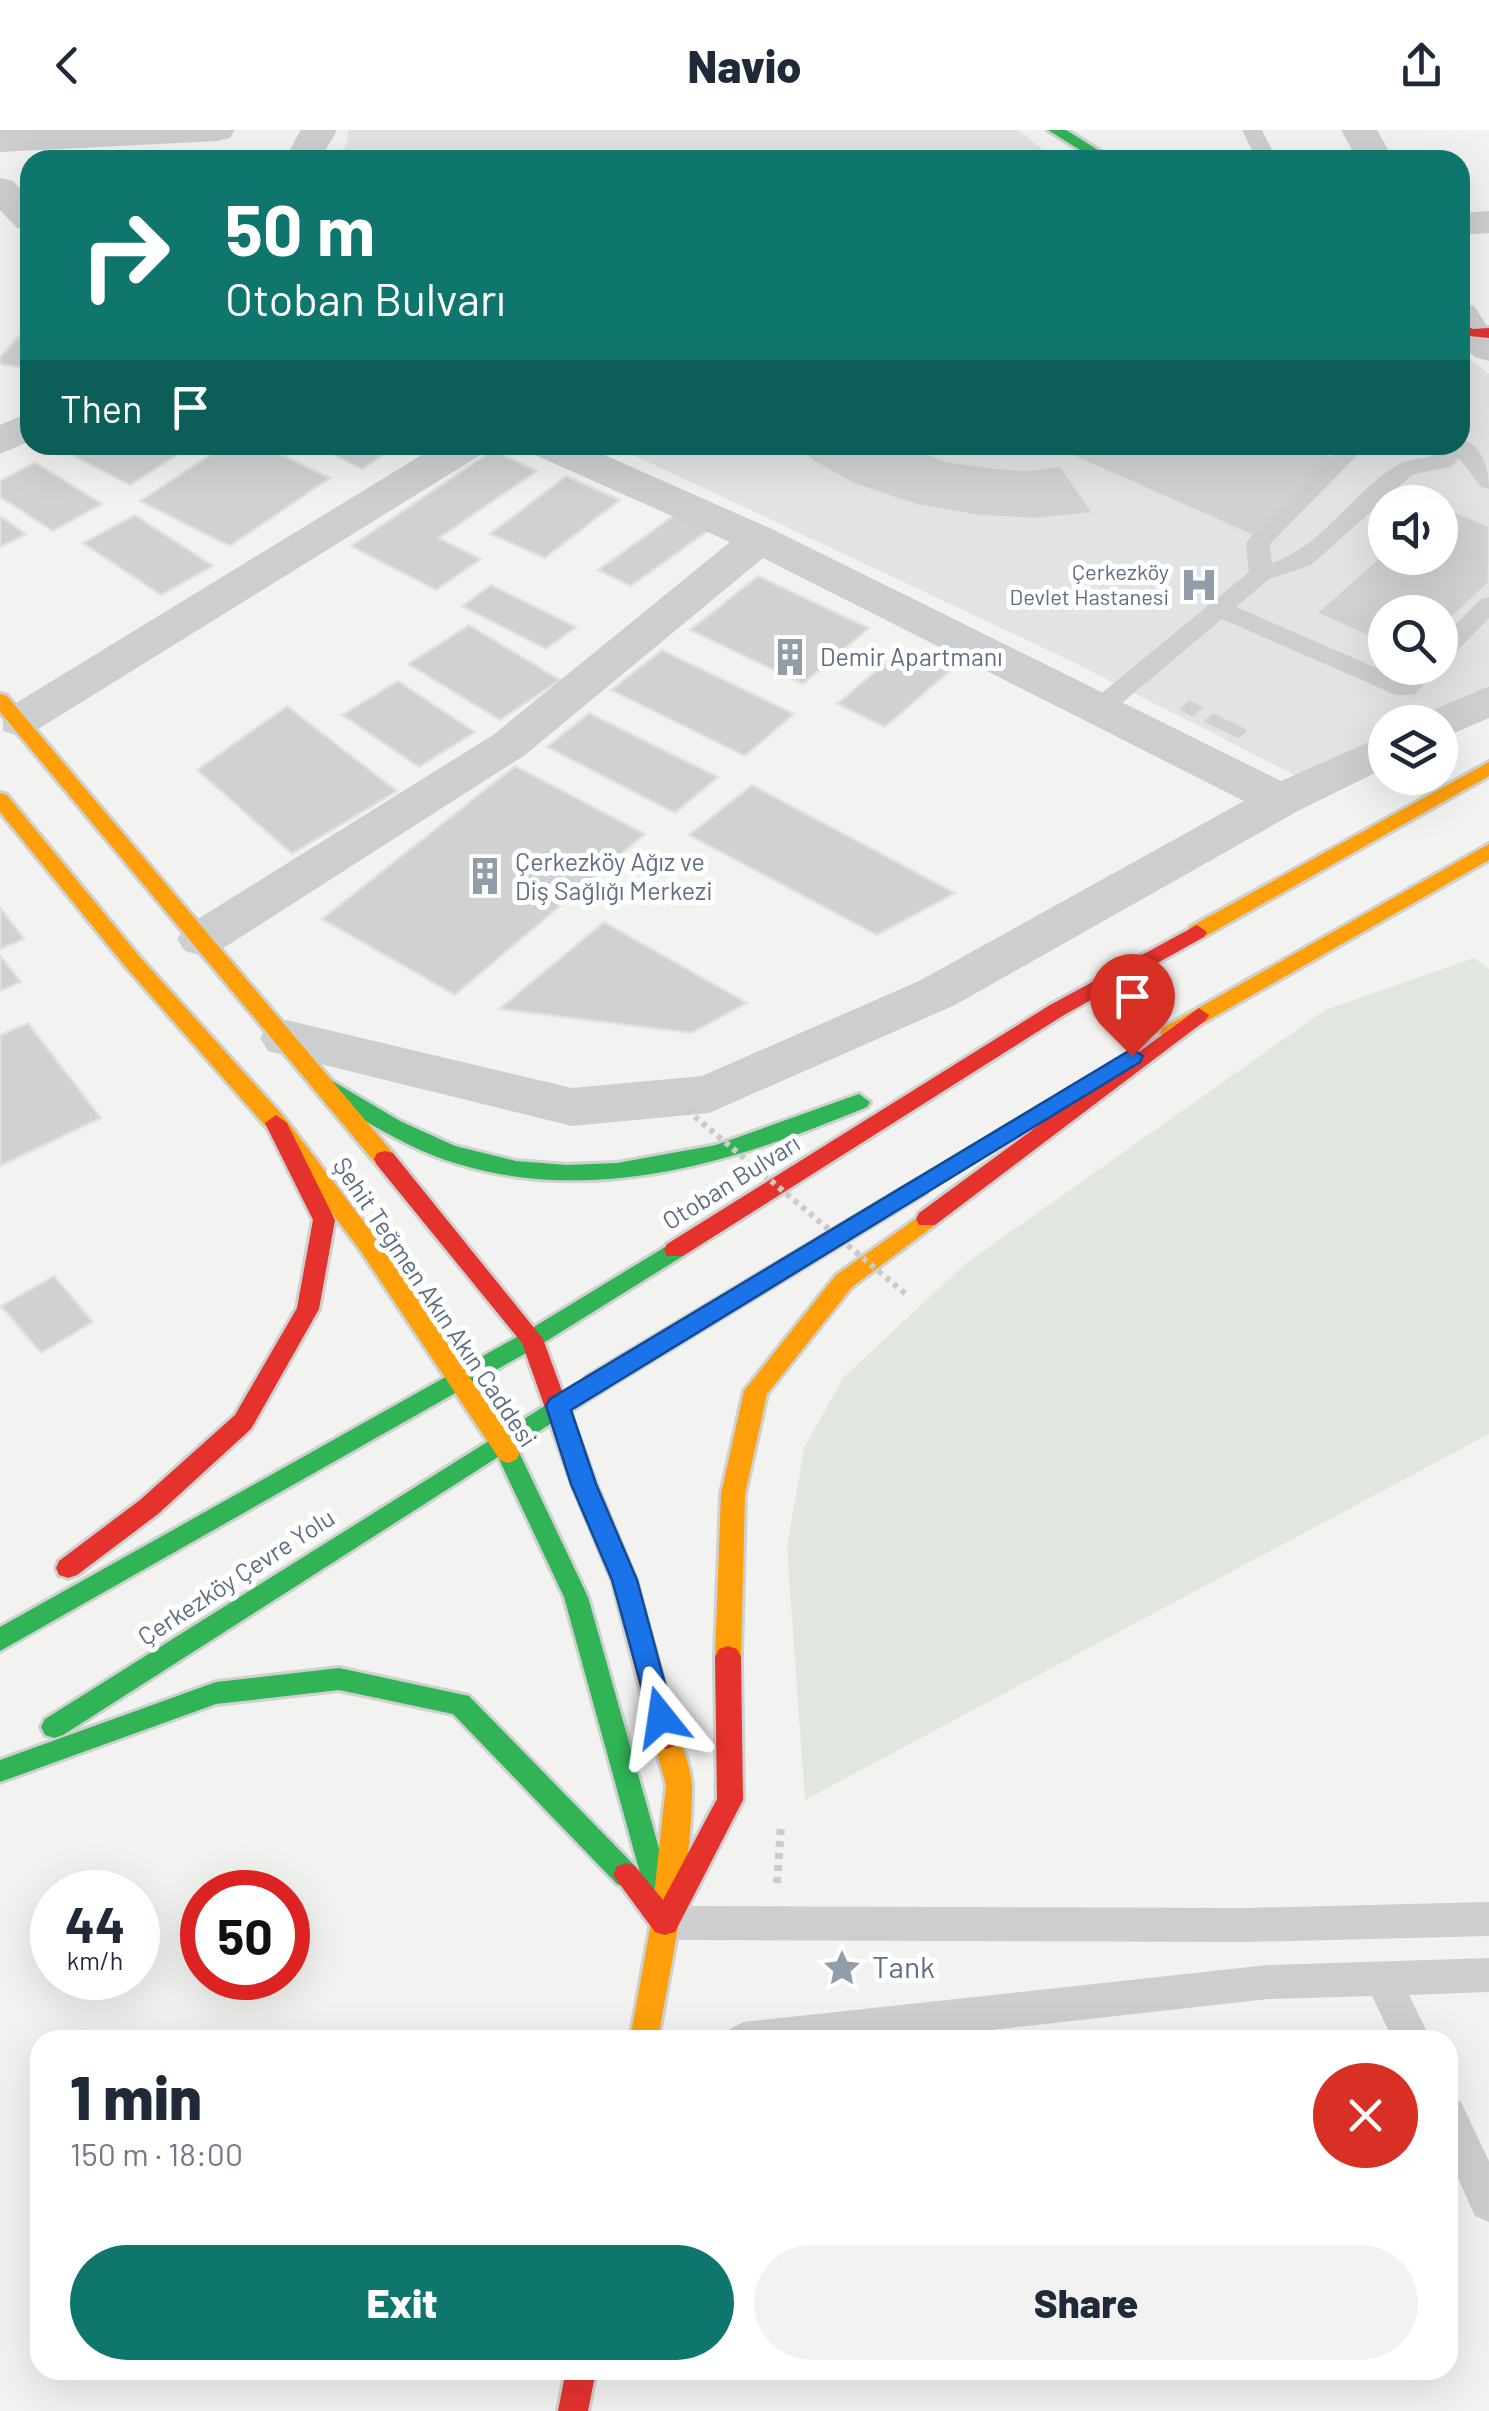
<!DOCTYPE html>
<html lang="en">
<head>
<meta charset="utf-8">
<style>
  body { margin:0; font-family:Barlow,sans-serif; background:#f2f2f3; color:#1f2937; height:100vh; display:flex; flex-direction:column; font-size:38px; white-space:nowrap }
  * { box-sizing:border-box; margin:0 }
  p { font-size:32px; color:#747a83 }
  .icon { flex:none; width:55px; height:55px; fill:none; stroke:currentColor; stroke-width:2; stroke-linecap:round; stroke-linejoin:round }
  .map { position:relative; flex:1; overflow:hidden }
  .sheet { position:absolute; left:30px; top:1900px; width:1428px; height:350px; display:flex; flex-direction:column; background:#fff; border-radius:30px; box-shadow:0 10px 40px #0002 }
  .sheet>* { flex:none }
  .top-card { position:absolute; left:20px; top:20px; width:1450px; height:305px; border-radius:30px; box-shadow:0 10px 40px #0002; background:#0f766e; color:#fff; overflow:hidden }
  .controls { position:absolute; left:1368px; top:355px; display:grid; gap:20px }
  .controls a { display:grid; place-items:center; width:90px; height:90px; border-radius:50%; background:#fff; box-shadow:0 10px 40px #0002; font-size:50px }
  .speed { position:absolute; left:30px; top:1740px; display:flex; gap:20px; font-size:50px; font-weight:700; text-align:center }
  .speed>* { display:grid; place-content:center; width:130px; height:130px; border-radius:50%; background:#fff; box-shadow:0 10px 40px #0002; line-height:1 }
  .speed small { font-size:25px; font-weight:400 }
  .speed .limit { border:15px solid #d22; background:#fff; color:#111 }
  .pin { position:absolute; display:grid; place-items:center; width:85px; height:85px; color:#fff; margin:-102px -42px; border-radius:50% 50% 50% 0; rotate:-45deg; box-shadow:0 0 10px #0007 }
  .pin .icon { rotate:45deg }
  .me { position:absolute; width:110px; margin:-55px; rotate:345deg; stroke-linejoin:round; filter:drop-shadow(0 0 8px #0008) }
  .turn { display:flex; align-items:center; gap:35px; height:210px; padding:0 40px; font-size:45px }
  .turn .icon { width:130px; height:130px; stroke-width:2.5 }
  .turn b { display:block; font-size:70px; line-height:85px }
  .then { display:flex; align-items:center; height:95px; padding:0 40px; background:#0003; gap:20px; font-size:38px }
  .round { display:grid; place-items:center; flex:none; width:105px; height:105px; border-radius:52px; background:#f2f2f3 }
  .headline { display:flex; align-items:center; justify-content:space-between; height:170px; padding:0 40px }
  h1 { font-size:60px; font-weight:800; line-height:75px }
  .action { display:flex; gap:20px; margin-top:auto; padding:20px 40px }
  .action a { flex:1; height:115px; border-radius:60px; background:#0f766e; color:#fff; font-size:40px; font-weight:800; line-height:115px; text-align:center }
  .action a+a { background:#f2f2f3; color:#1f2937 }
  header { display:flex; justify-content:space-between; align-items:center; height:130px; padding:0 40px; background:#fff; font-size:45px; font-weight:800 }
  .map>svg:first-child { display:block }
  .built { fill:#e2e4e3; fill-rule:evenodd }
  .green { fill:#e1e6de }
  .building { fill:#d0d2d2; stroke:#e2e2e0; stroke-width:2.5 }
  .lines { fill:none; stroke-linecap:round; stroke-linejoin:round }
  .fast-casing { stroke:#cfd1d1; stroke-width:6 }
  .slow-casing { stroke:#cfd1d1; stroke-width:6 }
  .jam-casing { stroke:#cfd1d1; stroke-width:6 }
  .path { stroke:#cbcbcb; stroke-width:8; stroke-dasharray:6 6; stroke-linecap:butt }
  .lane { fill:#cdcecf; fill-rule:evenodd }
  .street { fill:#cdcecf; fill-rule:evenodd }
  .fast { fill:#30b455; fill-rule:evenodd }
  .slow { fill:#ff9f0a; fill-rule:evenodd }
  .jam { fill:#e5322d; fill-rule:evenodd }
  .path-bridge { stroke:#cbcbcb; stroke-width:6; stroke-dasharray:5 5; stroke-linecap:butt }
  .route { fill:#1a73e8; stroke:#114b97; stroke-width:2.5 }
  .labels { text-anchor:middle; stroke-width:10; stroke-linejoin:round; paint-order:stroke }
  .far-poi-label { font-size:22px; fill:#5f6e83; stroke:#fff; text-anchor:end }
  .poi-label { font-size:25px; fill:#5f6e83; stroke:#fff; text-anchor:start }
  .street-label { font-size:25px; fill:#5f6e83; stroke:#fff }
  .near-poi-label { font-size:30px; fill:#5f6e83; stroke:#fff; text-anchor:start }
</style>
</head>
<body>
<header><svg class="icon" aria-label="back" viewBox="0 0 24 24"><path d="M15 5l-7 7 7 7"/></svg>Navio<svg class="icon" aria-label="share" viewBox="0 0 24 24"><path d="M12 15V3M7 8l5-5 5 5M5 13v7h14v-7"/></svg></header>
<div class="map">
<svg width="1489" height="2281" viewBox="0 0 1489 2281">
  <rect width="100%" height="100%" fill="#f2f3f0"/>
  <g class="built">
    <polygon points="348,0 1019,0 1055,30 333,30 347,14"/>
    <path d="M1460,222L1489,244V555L1431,592H1385V622L1324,660L1071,531L612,315H1460ZM1385,372H1440V428H1385ZM1385,482H1440V538H1385Z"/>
  </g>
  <polygon class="green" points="1474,828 1489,839 1489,1304 805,1670 787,1417 804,1318 843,1248 965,1134 1325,880"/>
  <g class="building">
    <polygon points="30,194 30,239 0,234 0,227"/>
    <polygon points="60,315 193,315 130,355 57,317"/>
    <polygon points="225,315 261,315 330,348 230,416 140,371"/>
    <polygon points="314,315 398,315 362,339"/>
    <polygon points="794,315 910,315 946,331 988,337 1025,340 1061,336 1093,383 1037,389 979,386 916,375 856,355 814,332"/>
    <polygon points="1048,315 1306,315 1340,329 1253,406"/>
    <polygon points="493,320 537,341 439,408 481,429 436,460 351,416"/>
    <polygon points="35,332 102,374 53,401 0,367 0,351"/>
    <polygon points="566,346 620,370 545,428 490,404"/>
    <polygon points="1440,375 1489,396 1489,453 1440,499 1440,482 1385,482 1385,514 1316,483 1385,422 1385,428 1440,428"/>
    <polygon points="676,384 709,400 631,456 598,440"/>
    <polygon points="135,385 213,436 161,465 83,413"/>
    <polygon points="0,386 26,404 0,417"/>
    <polygon points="758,446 869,498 803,554 690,500"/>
    <polygon points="491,455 576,497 546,519 462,476"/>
    <polygon points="469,495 560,550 500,590 408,534"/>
    <polygon points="903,518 951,540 885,597 837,574"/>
    <polygon points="662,520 794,584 745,626 611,560"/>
    <polygon points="398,551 475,602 419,637 342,585"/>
    <polygon points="1189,569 1205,577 1193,588 1177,580"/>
    <polygon points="287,576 397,661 292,724 197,640"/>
    <polygon points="1213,582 1250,600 1239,610 1201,592"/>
    <polygon points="589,583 718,647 675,683 547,617"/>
    <polygon points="515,636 645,704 455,865 322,789"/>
    <polygon points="752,655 955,763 877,805 689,705"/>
    <polygon points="0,777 24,809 0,819"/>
    <polygon points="604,792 747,873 691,903 499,879"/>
    <polygon points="0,825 21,852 0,861"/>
    <polygon points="28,893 101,988 0,1036 0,905"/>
    <polygon points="54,1146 93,1192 41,1223 1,1176"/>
  </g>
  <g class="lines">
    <g class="fast-casing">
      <g id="fast">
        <polygon points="1048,0 1066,0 1114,30 1096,30"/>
        <path d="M324,946L400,991L455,1016L516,1031L567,1035L617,1033L716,1015L859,964L870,972L867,977C731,1034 581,1080 437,1027C393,1010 355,985 317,959L313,954L317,949Z"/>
        <polygon points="675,1111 683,1114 686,1120 683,1126 540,1215 0,1521 0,1497 524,1203"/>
        <polygon points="594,1245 602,1247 606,1254 602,1261 516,1316 588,1467 669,1754 665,1763 656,1766 647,1763 643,1754 564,1467 498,1327 63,1605 54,1608 45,1605 41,1597 45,1589"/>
        <polygon points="339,1538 469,1566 635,1736 639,1745 635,1754 626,1757 617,1754 453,1584 339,1560 216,1574 0,1652 0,1630 216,1552"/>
      </g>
    </g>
    <g class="slow-casing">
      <g id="slow">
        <polygon points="0,564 7,566 393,1023 396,1029 393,1035 377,1035 0,582"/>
        <polygon points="1489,632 1489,646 1204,807 1197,809 1187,802 1190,797"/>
        <polygon points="0,663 7,665 139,826 284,987 376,1108 516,1316 520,1323 516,1330 508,1333 500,1330 360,1120 268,999 125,836 0,682"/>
        <polygon points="1489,714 1489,730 1177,908 1163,908 1160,903 1163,898"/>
        <polygon points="918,1049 926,1051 929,1057 926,1063 602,1261 586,1261 582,1254 586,1247"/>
        <polygon points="927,1081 935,1083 938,1089 935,1095 852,1157 767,1264 745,1364 741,1527 737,1535 728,1538 719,1535 715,1527 721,1364 744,1261 836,1145"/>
        <path d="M666,1597L675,1600C683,1616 692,1641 692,1659C691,1743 672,1828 658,1910H630L651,1793L666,1655L653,1608L657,1600Z"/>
      </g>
    </g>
    <g class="jam-casing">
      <g id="jam">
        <polygon points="1460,194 1473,199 1489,198 1489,208 1460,205"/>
        <polygon points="1197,795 1207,802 1204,807 1064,885 683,1126 667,1126 664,1120 667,1114 1050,875"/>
        <polygon points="1199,878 1209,885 1206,890 935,1095 919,1095 916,1089 919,1083"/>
        <polygon points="276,985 287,993 335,1090 319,1179 251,1299 158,1384 77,1445 68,1448 59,1445 56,1438 59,1431 140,1370 235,1285 297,1178 313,1090 265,993"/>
        <polygon points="385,1021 393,1023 543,1209 596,1354 636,1450 679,1608 675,1616 666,1619 657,1616 653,1608 612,1450 572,1354 522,1213 377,1035 374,1029 377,1023"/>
        <polygon points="728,1516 737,1519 741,1527 743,1670 675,1802 665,1805 655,1802 613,1745 617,1736 626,1733 635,1736 663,1770 717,1669 715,1527 719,1519"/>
        <polygon points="566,2240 596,2240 588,2281 558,2281"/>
      </g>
    </g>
    <polyline class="path" points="777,1753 781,1696"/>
    <g class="lane">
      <polygon points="1242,0 1262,0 1277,30 1257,30"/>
      <path d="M1460,307C1482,315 1489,338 1489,359L1481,357L1459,328L1451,337L1413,344L1311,435L1269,449L1236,477L1402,549L1413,538H1439L1414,565H1396L1222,489L1110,583H1092L1089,577L1092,571L1249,442L1246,413L1250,408L1343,315H1367L1270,414L1272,433C1323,416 1351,363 1396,336C1415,324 1428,335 1446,315H1460Z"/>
      <polygon points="1489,467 1489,488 1449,529 1440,532 1440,510 1481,469"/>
      <polygon points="1489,1772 1489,1806 1246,1812 665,1810 652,1805 647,1793 652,1781 665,1776 1246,1778"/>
      <polygon points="1489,1828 1489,1862 1409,1865 1431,1910 1393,1910 1372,1866 1268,1869 901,1910 725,1910 731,1898 744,1892 1268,1835"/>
      <polygon points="1448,1967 1461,1972 1489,2031 1489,2092 1475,2086 1448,2026"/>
    </g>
    <g class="street">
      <polygon points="0,0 235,0 230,8 217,11 0,22"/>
      <polygon points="301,0 337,0 320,30 284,30"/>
      <polygon points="1341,0 1377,0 1394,30 1358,30"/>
      <polygon points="0,48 13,51 30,69 30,101 17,98 0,80"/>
      <polygon points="1489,81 1489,103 1460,105 1460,83"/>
      <polygon points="1460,172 1474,176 1489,199 1489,231 1475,227 1460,215"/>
      <polygon points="30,282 30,311 0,324 0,295"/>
      <polygon points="438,315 488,315 482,324 35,601 19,606 3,601 3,581"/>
      <polygon points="527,315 582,315 774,400 1281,651 1385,605 1385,638 1298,681 955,875 709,983 572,996 268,921 260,908 268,895 286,890 572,958 702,946 919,851 1244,671 763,428 525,625 219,821 202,826 185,821 177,809 185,797 493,605 730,412 533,324"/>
      <polygon points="1489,556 1489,588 1440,609 1440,592 1418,592 1424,584"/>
    </g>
    <use href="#fast" class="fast"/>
    <use href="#slow" class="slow"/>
    <use href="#jam" class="jam"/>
    <polyline class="path-bridge" points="687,980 908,1166"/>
  </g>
  <polygon class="route" points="1132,919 1143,926 1140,932 571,1280 596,1354 637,1450 674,1587 670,1595 661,1598 652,1595 612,1450 571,1354 546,1276 550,1269"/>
  <defs>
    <g id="hospital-bare" transform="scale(3)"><path d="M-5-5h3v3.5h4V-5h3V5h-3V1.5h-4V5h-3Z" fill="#929da9" stroke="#fff" stroke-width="2.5" paint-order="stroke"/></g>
    <g id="building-bare" transform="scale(3)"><path d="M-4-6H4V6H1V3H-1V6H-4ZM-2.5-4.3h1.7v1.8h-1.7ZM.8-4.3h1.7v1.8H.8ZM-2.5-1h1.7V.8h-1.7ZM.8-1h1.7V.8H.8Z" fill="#929da9" stroke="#fff" stroke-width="2.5" paint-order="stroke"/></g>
    <g id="sight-bare" transform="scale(3)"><path d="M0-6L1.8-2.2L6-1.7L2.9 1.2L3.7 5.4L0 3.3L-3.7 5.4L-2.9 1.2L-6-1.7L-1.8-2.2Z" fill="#929da9" stroke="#fff" stroke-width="2.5" paint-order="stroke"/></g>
  </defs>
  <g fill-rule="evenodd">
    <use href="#hospital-bare" x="1199" y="455"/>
    <use href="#building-bare" x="790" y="527"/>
    <use href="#building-bare" x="485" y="746"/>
    <use href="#sight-bare" x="842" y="1838"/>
  </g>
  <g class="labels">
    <g class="far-poi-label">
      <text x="1169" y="450">Çerkezköy<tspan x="1169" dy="25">Devlet Hastanesi</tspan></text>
    </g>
    <g class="poi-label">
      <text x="820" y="536">Demir Apartmanı</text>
      <text x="515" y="741">Çerkezköy Ağız ve<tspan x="515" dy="29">Diş Sağlığı Merkezi</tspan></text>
    </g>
    <g class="street-label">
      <text transform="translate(731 1052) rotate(-32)" y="9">Otoban Bulvarı</text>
      <text transform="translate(435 1172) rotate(56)" y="9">Şehit Teğmen Akın Akın Caddesi</text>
      <text transform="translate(236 1447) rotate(-33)" y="9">Çerkezköy Çevre Yolu</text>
    </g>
    <g class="near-poi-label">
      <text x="872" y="1848">Tank</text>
    </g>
  </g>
</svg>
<div class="controls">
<a><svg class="icon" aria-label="sound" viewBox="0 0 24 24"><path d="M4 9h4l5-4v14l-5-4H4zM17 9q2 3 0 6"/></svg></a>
<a><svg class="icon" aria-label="search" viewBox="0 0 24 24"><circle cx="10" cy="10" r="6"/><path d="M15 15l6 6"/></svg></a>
<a><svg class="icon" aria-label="layers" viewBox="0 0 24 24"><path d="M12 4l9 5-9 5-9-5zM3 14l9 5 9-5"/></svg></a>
</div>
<div class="speed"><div>44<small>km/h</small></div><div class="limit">50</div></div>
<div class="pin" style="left:1132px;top:926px;background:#d93025"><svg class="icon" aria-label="arrive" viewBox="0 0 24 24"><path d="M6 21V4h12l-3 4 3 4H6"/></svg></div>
<svg class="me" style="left:661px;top:1587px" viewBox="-20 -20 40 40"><path d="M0-17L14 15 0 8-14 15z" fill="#1a73e8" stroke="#fff" stroke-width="4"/></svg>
<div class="top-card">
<div class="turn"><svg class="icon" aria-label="right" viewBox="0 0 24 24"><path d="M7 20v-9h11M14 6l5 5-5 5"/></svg><div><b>50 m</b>Otoban Bulvarı</div></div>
<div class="then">Then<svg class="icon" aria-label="arrive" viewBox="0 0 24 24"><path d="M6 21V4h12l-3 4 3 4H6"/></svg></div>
</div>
<section class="sheet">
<div class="headline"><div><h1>1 min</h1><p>150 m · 18:00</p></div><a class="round" style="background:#d93025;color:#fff"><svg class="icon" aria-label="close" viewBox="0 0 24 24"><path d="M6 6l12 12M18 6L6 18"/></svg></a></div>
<div class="action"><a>Exit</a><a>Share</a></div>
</section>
</div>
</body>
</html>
